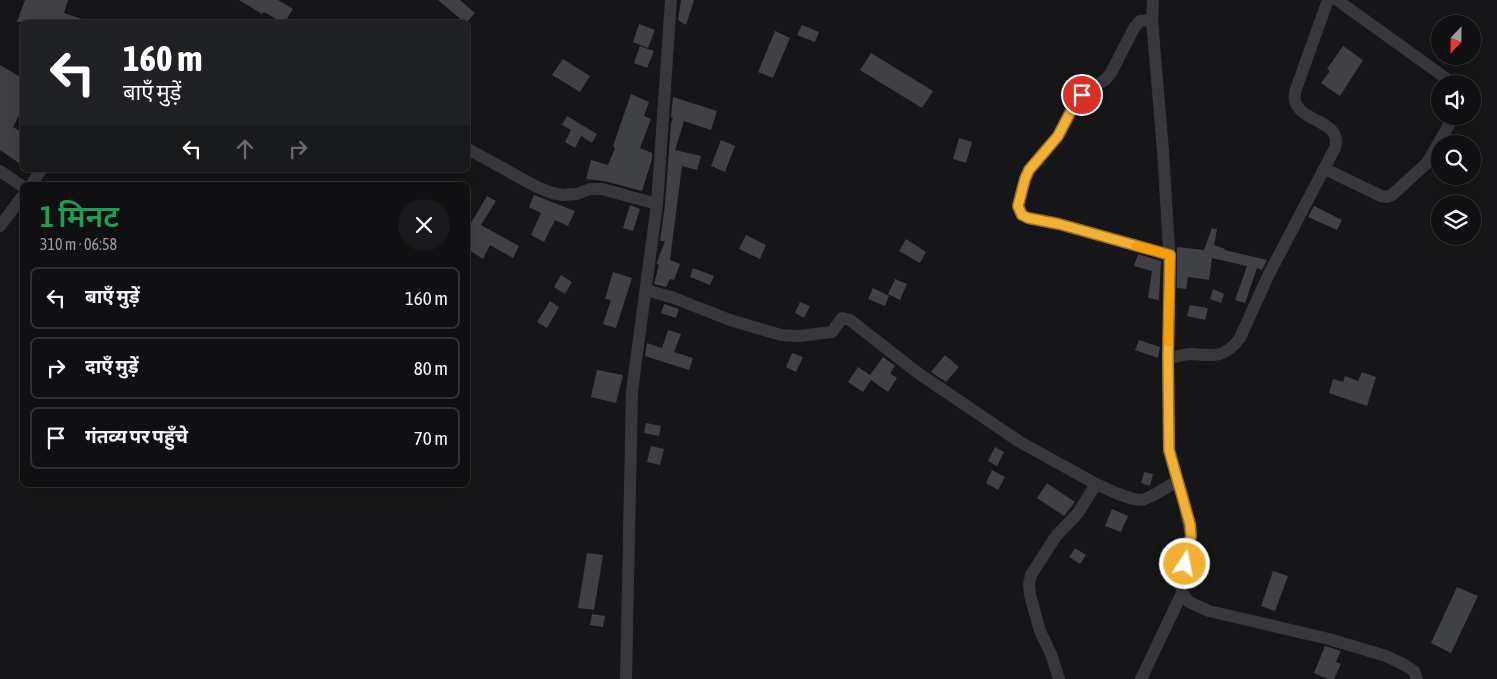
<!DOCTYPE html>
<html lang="hi">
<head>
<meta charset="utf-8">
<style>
  body { margin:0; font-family:"Asap Condensed","Noto Sans Devanagari",sans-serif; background:#19191b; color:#f1f3f6; height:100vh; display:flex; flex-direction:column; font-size:19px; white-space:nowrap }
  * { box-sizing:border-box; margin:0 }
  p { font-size:16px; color:#9c9d9f }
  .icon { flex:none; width:28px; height:28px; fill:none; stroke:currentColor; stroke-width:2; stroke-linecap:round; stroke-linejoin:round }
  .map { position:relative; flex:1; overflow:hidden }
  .side { position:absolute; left:20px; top:182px; width:450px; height:305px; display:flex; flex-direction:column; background:#101012; border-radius:8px; box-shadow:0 5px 20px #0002,0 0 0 1px #303032 }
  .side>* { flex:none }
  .top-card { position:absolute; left:20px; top:20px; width:450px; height:152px; border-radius:8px; box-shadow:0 5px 20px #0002,0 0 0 1px #303032; background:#202124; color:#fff; overflow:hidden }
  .needle { width:32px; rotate:202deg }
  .controls { position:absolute; left:1431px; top:15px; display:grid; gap:10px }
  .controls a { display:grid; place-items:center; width:50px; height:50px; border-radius:50%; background:#101012; box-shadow:0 5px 20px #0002,0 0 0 1px #303032; font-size:25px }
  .pin { position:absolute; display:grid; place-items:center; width:42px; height:42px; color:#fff; margin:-21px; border:2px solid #fff; border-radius:50%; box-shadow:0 1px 5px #0007 }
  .me { position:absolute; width:55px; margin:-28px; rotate:11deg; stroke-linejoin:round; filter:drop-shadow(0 0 4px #0008) }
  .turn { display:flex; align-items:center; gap:18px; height:105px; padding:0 20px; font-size:22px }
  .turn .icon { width:65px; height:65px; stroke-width:2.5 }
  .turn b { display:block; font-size:35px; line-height:42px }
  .lanes { display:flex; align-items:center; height:48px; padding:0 20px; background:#0003; justify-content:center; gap:25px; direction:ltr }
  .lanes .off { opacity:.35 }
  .round { display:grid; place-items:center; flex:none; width:52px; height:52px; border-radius:26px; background:#19191b }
  .overview { display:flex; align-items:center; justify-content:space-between; height:85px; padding:0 20px }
  h1 { font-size:30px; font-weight:600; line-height:38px; color:#1e9e55 }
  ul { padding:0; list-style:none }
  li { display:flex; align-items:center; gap:15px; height:62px; margin:0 10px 8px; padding:0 10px; border:2px solid #303032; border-radius:8px }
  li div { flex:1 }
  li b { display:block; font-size:19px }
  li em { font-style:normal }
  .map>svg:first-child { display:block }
  .building { fill:#404145 }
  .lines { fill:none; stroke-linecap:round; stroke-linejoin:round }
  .minor { stroke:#37383d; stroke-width:12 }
  .route-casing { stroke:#9d7322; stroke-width:12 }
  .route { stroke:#f2b134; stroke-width:9 }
  .slow { stroke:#f59e0b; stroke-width:9 }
</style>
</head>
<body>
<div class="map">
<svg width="1497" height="679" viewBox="0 0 1497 679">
  <rect width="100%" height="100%" fill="#161618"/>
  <g class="building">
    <polygon points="25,0 68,0 64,13 85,20 85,22 17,22"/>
    <polygon points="239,0 278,0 293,9 285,22 281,22 264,12 262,14"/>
    <polygon points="438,0 460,0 475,13 467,22 464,22"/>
    <polygon points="681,0 694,0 686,25 678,20"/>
    <polygon points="639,24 655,30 648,48 633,42"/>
    <polygon points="802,25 819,32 815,42 797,35"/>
    <polygon points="775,31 790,38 773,78 758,72"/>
    <polygon points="640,46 654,51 647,68 634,63"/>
    <polygon points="1343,46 1363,60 1340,96 1321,83 1330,71 1327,69"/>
    <polygon points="871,53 933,91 922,108 860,70"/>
    <polygon points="563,59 590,76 580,92 552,75"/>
    <polygon points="0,65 22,78 22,109 13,127 22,132 22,165 0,150"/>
    <polygon points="631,94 649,102 644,116 651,119 640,148 652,153 652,159 642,191 604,181 586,179 591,160 608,165 615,148 613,146"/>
    <polygon points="673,97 717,111 711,130 684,121 675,150 701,156 697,170 682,166 670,260 680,264 674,280 670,279 666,287 654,284 659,265 657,264 657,262 665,241 660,241 665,205 671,124 673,117 671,117"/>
    <polygon points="567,116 597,134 592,143 581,136 575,148 565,142 571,130 562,125"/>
    <polygon points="959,138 972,142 966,163 953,159"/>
    <polygon points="721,140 735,146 725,172 711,166"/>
    <polygon points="534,195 575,211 568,226 555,220 544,242 531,235 541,213 529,207"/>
    <polygon points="487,196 496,201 481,225 519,246 513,258 490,245 483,259 468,249 468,228"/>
    <polygon points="630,205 640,209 633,231 623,228"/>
    <polygon points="1314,206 1342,220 1337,230 1308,217"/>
    <polygon points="1212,228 1217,229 1214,245 1225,249 1224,250 1267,260 1262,270 1257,268 1245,303 1235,300 1247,266 1212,258 1209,280 1188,277 1186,289 1177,288 1177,247 1204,250"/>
    <polygon points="746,235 766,245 760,259 739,249"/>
    <polygon points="906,239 926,252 920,263 899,251"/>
    <polygon points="1138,254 1161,261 1159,300 1148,298 1152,271 1134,266"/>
    <polygon points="693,268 714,276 710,285 690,277"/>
    <polygon points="613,272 632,278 616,328 603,324 611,300 605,299"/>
    <polygon points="561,275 572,282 565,294 554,287"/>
    <polygon points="895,279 907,284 900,300 888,294"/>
    <polygon points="873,288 889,296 885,306 868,299"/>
    <polygon points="1213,289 1224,294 1221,303 1210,299"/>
    <polygon points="550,301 559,307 547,328 537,322"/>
    <polygon points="800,302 810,306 804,318 795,313"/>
    <polygon points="664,304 679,309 676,318 661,313"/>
    <polygon points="1190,305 1208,308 1205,320 1187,316"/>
    <polygon points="668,330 681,334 674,352 693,358 689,370 645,356 647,343 662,348"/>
    <polygon points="1139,340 1160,347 1158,358 1135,350"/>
    <polygon points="792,353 803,357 796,372 786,367"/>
    <polygon points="945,355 959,367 946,382 931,372"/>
    <polygon points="883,357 895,366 890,373 897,378 888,392 871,380 863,392 848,382 858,367 870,375"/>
    <polygon points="597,370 623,375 616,403 591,397"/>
    <polygon points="1362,372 1376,377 1367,406 1329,393 1333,379 1343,382 1345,376 1358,381"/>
    <polygon points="646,423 661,426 659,436 644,433"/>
    <polygon points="651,446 664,449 660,465 647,462"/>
    <polygon points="995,447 1004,452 997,466 988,461"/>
    <polygon points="992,470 1005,477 998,490 986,483"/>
    <polygon points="1144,472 1153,474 1150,486 1141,483"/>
    <polygon points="1047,483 1075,502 1064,516 1037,498"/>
    <polygon points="1112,509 1128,516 1121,532 1105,526"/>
    <polygon points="1075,548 1086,555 1080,564 1069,557"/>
    <polygon points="587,553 603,555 594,610 578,608"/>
    <polygon points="1273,571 1288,576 1275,611 1261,606"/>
    <polygon points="1457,587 1478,596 1451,653 1431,643"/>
    <polygon points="592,614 605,616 603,627 590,625"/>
    <polygon points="1325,646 1341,651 1336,662 1341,664 1334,679 1328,679 1314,673"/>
  </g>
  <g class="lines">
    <g class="minor">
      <polyline points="1153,0 1152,20 1163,151 1169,249 1168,359 1169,450 1175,473 1182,493 1191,536 1181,584 1182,593 1189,602 1209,611 1329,639 1386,656 1403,664 1414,671 1417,679"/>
      <polyline points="1337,0 1454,84"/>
      <polyline points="1152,20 1140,21 1134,28 1111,73 1105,80 1082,95 1077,100 1058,136 1029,170 1025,179 1018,206 1022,215 1028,218 1059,224 1170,255"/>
      <polyline points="468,149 537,187 552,193 563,195 577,194 590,189 602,189 657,204"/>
      <polyline points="1325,169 1381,196 1387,197 1392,195 1427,163 1454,116"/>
      <polyline points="0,171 22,186"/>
      <polyline points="31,185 41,170"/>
      <polyline points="0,226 22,197"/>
      <polyline points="646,290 674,298 730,320 781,335 799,336 832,332 842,318 850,320 918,373 1020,442 1096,484 1116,493 1133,499 1142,500 1152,496 1178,481"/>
      <path d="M1168,359C1175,357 1184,354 1191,354C1214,356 1225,358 1240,338L1268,276L1335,148C1343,120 1301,123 1295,101C1294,97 1295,93 1296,89L1328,0"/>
      <polyline points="626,679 632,391 657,204 671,0"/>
      <polyline points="1059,679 1051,654 1040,631 1030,595 1029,584 1031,575 1056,536 1078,513 1096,484"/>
      <polyline points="1141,679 1182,593"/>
    </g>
  </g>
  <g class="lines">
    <g class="route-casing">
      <polyline id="route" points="1082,95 1073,107 1058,136 1029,170 1025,179 1018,206 1022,215 1028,218 1059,224 1170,255 1168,358 1169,450 1190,524 1191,536 1185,564"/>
    </g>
    <use href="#route" class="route"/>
    <polyline class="slow" points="1136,246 1170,255 1168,342"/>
  </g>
</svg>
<div class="controls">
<a><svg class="needle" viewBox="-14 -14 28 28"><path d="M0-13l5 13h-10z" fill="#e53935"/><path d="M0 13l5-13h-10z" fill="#9c9d9f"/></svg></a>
<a><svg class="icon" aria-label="sound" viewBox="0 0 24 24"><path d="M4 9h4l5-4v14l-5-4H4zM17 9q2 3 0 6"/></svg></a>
<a><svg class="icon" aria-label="search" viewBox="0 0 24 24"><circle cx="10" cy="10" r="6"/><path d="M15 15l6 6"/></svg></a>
<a><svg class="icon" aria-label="layers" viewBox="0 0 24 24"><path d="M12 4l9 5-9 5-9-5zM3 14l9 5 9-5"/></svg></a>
</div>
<div class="pin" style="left:1082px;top:95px;background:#d93025"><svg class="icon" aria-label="arrive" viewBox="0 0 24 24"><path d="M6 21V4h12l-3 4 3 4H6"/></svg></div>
<svg class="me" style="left:1185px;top:564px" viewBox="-20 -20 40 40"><circle r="17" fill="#f2b134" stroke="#fff" stroke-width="3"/><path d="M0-11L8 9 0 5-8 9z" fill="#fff"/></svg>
<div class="top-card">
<div class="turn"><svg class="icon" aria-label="left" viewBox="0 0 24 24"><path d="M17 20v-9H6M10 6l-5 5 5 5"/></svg><div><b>160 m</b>बाएँ मुड़ें</div></div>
<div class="lanes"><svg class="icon" aria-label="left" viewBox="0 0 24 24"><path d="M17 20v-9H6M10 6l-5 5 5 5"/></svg><svg class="icon off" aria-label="ahead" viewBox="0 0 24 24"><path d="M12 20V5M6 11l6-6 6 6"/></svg><svg class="icon off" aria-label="right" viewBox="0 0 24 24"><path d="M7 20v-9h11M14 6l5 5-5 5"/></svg></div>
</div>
<section class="side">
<div class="overview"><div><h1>1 मिनट</h1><p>310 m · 06:58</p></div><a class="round"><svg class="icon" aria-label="close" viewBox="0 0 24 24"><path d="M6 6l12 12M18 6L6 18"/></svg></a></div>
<ul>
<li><svg class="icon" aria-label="left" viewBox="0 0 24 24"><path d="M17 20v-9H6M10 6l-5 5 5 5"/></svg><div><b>बाएँ मुड़ें</b></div><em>160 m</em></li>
<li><svg class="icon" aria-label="right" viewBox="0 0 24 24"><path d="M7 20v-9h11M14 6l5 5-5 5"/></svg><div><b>दाएँ मुड़ें</b></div><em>80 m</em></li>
<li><svg class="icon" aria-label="arrive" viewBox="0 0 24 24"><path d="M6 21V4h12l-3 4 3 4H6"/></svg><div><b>गंतव्य पर पहुँचे</b></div><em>70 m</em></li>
</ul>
</section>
</div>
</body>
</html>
